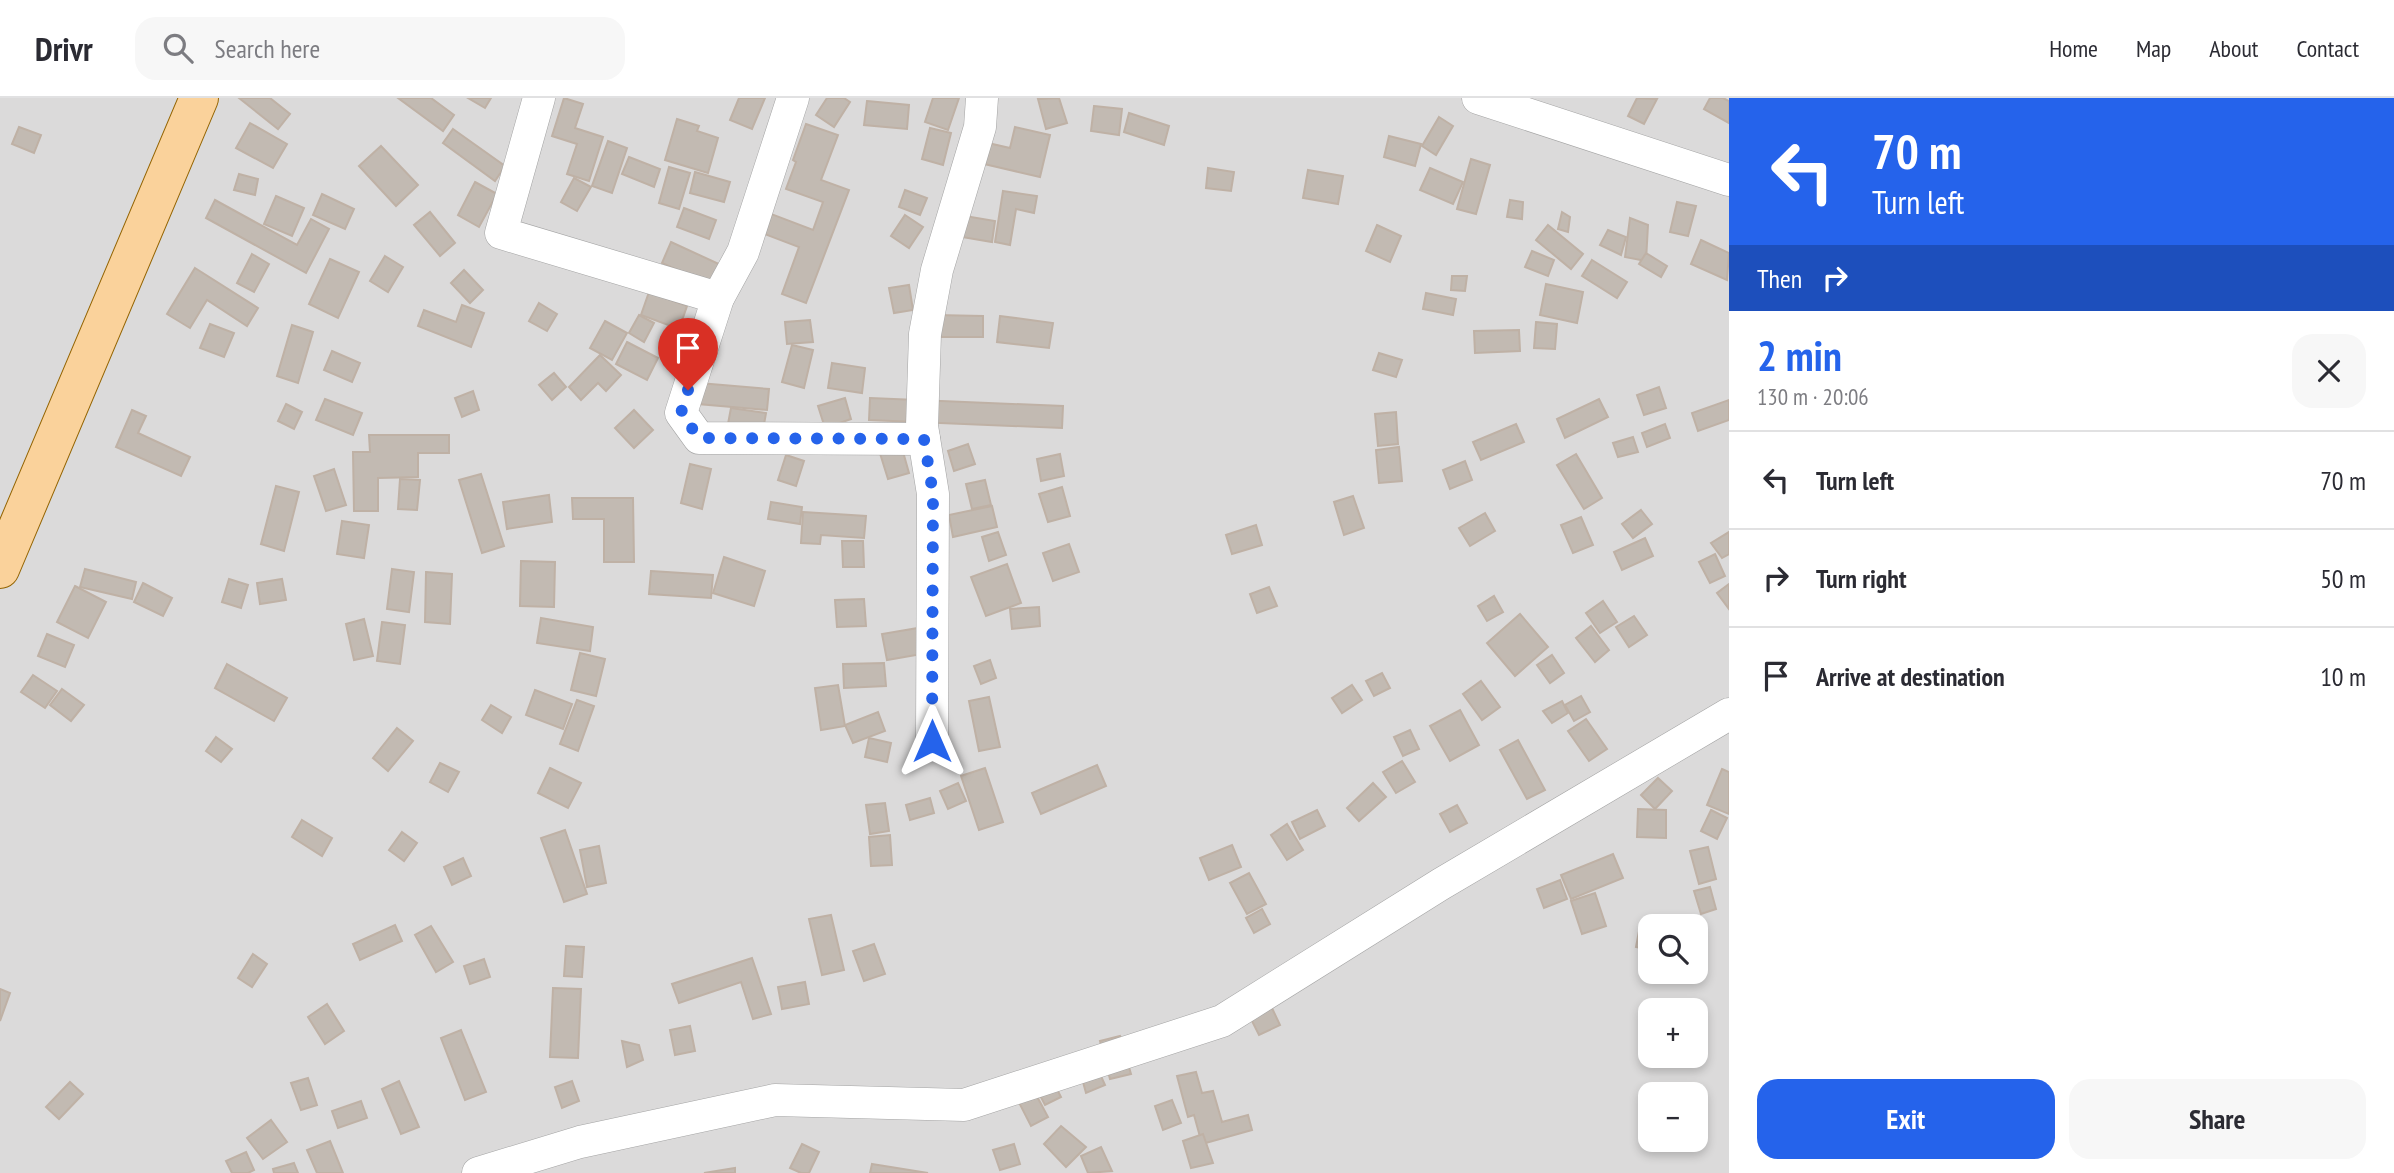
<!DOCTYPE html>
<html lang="en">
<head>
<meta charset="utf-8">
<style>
  body { margin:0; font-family:"PT Sans Narrow",sans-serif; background:#f7f7f7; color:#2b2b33; height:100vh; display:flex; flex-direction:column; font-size:26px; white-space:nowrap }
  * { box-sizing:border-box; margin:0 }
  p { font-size:23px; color:#7c7c81 }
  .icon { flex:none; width:38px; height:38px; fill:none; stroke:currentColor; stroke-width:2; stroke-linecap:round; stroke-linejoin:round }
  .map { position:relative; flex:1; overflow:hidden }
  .details { display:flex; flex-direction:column; background:#fff; width:665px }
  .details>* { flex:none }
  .guide { background:#2563eb; color:#fff; overflow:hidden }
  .tools { position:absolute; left:1638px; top:816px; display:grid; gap:14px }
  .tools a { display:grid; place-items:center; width:70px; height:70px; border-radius:14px; background:#fff; box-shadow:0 4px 10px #0003; font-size:35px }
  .pin { position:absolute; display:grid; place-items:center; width:60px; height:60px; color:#fff; margin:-72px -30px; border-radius:50% 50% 50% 0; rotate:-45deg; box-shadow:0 0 7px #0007 }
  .pin .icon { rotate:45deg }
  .me { position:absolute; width:77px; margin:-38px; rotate:0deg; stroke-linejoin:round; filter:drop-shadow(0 0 5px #0008) }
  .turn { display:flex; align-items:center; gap:24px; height:147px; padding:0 28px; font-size:32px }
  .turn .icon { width:91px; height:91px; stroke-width:2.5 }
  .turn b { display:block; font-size:49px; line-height:60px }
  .then { display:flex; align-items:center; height:66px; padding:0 28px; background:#0003; gap:14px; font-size:26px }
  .round { display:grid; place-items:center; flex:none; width:74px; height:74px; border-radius:21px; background:#f7f7f7 }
  .overview { display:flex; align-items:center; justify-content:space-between; height:119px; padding:0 28px }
  h1 { font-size:42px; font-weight:700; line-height:52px; color:#2563eb }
  .cta { display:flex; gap:14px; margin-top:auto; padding:14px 28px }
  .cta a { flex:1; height:80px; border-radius:21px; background:#2563eb; color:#fff; font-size:28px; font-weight:700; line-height:80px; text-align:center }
  .cta a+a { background:#f7f7f7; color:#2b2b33 }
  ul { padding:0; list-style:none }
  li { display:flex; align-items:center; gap:21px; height:98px; padding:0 28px; border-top:2px solid #e1e1e2 }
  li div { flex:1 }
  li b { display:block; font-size:26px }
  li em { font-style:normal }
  header { display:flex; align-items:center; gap:42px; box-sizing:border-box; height:98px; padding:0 35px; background:#fff; border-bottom:2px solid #e1e1e2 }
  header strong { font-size:33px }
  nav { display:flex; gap:38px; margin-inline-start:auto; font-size:24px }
  .search { width:490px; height:63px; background:#f7f7f7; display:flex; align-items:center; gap:18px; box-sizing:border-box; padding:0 24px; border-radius:21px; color:#7c7c81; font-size:26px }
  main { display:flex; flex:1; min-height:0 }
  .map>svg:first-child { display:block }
  .residential { fill:#dbdada; fill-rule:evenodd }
  .building { fill:#c2bab2; stroke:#bfb1a5; stroke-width:2 }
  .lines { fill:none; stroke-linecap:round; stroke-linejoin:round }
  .minor-casing { stroke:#a4a4a4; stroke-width:33 }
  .major-casing { stroke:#946402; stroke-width:40 }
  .minor { stroke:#fff; stroke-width:32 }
  .major { stroke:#fad29b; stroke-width:38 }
  .route { stroke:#2563eb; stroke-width:12; stroke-dasharray:0 21.6 }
</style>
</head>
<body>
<header>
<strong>Drivr</strong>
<div class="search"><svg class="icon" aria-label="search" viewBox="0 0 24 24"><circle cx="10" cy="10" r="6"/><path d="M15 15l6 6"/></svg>Search here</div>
<nav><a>Home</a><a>Map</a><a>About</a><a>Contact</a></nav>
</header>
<main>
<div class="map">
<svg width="1729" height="1075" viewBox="0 0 1729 1075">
  <rect width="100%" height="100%" fill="#eeeae3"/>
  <path class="residential" d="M0,0H1729V1075H0ZM1650,828H1696V873H1650ZM1650,912H1696V957H1650ZM1650,996H1696V1041H1650Z"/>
  <g class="building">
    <polygon points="239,0 270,0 290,16 278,31"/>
    <polygon points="398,0 431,0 454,17 443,33"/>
    <polygon points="468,0 491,0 485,10"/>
    <polygon points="564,0 583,6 575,30 603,39 589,83 567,76 577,46 552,38"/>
    <polygon points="739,0 765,0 752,31 730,22"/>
    <polygon points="827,0 844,0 850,4 834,29 816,17"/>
    <polygon points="933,0 959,0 948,32 925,24"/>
    <polygon points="1059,0 1067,25 1046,31 1038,1"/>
    <polygon points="1637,0 1657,1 1644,26 1628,18"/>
    <polygon points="1710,0 1723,0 1729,3 1729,25 1704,11"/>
    <polygon points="867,3 909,7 907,31 864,27"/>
    <polygon points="1094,8 1122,11 1119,37 1091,33"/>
    <polygon points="1129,15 1169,28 1164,47 1124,34"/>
    <polygon points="1439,19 1453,28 1436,57 1422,48"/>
    <polygon points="677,21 699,28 697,33 718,40 708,75 665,62"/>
    <polygon points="250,25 287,46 273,70 236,50"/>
    <polygon points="806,26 838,37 821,82 849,92 806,205 782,196 799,149 746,129 753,109 813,132 823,104 786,91 796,64 793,62"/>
    <polygon points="19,29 41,37 34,55 12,46"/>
    <polygon points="1015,29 1050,37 1040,79 984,66 988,45 1010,50"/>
    <polygon points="930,30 951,35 943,67 922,61"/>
    <polygon points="453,31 505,68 495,83 443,45"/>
    <polygon points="1389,38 1421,46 1415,68 1384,59"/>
    <polygon points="608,43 627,50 612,95 592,88"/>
    <polygon points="381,48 418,87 396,108 359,68"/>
    <polygon points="629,59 660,71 654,89 622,76"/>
    <polygon points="1471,61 1490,67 1476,116 1457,111"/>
    <polygon points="669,69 690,75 679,111 659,105"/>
    <polygon points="1208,70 1234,74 1231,93 1206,90"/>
    <polygon points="1430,70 1463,84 1453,106 1420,92"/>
    <polygon points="1308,72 1343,78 1338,106 1303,100"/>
    <polygon points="695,74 730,84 724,104 690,95"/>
    <polygon points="239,76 258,81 255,97 234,92"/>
    <polygon points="574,80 591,89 577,113 561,104"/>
    <polygon points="475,84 497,96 479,129 458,117"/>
    <polygon points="905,92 927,100 920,117 899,109"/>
    <polygon points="1003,93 1037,98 1034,115 1016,111 1010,147 995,144"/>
    <polygon points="322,96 354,111 345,131 313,117"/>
    <polygon points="276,98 304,110 292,138 264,126"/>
    <polygon points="215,102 297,147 311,121 329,131 306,175 206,120"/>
    <polygon points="1510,102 1523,104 1522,121 1507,119"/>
    <polygon points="1677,104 1696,108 1688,138 1670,134"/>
    <polygon points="684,110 716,122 709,141 677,129"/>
    <polygon points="430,114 455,145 440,158 414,127"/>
    <polygon points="1562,114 1570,119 1568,134 1558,131"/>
    <polygon points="905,117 923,129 909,150 891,138"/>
    <polygon points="959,117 995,123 992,144 956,138"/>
    <polygon points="1630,120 1648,127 1646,163 1625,159"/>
    <polygon points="1377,127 1401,138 1390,164 1366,153"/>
    <polygon points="1548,127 1583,156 1571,171 1536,142"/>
    <polygon points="1608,132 1626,139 1621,157 1600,147"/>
    <polygon points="1701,142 1729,155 1727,182 1691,166"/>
    <polygon points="671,144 721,167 711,187 662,165"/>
    <polygon points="1532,153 1554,162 1548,178 1525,169"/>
    <polygon points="1646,155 1667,168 1661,179 1639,166"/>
    <polygon points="252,156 269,166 254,194 237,185"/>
    <polygon points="385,158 403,169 388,194 370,183"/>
    <polygon points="330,161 359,174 338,220 309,206"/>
    <polygon points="1592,162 1627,184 1617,200 1582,178"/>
    <polygon points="195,170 258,210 247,228 207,202 190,230 167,216"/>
    <polygon points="464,172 483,192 470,205 451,185"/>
    <polygon points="1452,178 1467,178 1465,193 1451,192"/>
    <polygon points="1546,186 1583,194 1577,225 1540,217"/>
    <polygon points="909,187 913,212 894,215 889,190"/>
    <polygon points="649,194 687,208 679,231 641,217"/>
    <polygon points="1426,195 1456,201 1453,217 1423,211"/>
    <polygon points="539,205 557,216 547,233 529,223"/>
    <polygon points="462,207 484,215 471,249 418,228 424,212 456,224"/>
    <polygon points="639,217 654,225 644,244 629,235"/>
    <polygon points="935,217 983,218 983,239 935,239"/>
    <polygon points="1000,218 1053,225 1049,250 997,244"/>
    <polygon points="810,222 813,244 787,246 785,224"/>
    <polygon points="605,223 627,235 612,262 590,250"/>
    <polygon points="1536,224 1557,226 1555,251 1534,250"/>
    <polygon points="210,226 234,235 224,259 200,250"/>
    <polygon points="292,227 313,234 298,285 277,278"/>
    <polygon points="1519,232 1520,253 1475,255 1474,233"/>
    <polygon points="627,244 658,260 647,282 616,266"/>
    <polygon points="792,247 813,252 804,290 782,284"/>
    <polygon points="332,253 360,265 352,284 324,272"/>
    <polygon points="1379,255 1402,262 1396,279 1373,272"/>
    <polygon points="600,257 621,277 606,293 598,285 581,302 569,289"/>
    <polygon points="832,265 865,270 862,295 828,290"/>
    <polygon points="554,275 566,289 552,302 539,287"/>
    <polygon points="699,285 769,291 767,312 698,306"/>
    <polygon points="1659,289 1666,310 1644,317 1637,297"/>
    <polygon points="473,293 479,312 462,319 455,300"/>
    <polygon points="845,300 851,321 825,330 818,308"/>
    <polygon points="870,300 1063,308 1062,330 869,322"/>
    <polygon points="325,301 362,315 353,337 316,322"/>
    <polygon points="1599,301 1608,319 1565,340 1557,321"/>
    <polygon points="1729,302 1729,322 1698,333 1692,315"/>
    <polygon points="286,306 302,314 294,331 278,323"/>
    <polygon points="731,310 766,315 763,332 728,326"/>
    <polygon points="132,312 146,318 138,335 190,359 181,378 116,349"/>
    <polygon points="634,312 653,332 634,350 615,330"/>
    <polygon points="1396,314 1398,346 1378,348 1375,316"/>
    <polygon points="1516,326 1524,344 1481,362 1473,344"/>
    <polygon points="1665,326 1670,340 1647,349 1642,335"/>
    <polygon points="369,337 449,337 449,355 418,355 418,379 378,380 378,413 354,413 353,354 370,354"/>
    <polygon points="1633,339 1638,354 1618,359 1613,345"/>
    <polygon points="900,343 909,375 888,381 878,349"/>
    <polygon points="968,346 975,366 954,373 948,353"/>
    <polygon points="1399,349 1402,383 1379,385 1376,352"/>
    <polygon points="1060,356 1064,378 1041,383 1037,361"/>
    <polygon points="1576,356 1602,400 1584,411 1557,367"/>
    <polygon points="786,357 804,363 796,388 778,382"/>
    <polygon points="1465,363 1472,382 1450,391 1443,372"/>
    <polygon points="690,366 711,371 702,411 681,405"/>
    <polygon points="334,371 346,407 326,413 314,378"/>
    <polygon points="481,376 504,448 482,455 459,382"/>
    <polygon points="400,381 420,382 417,412 398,411"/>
    <polygon points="985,382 991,407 972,411 966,386"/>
    <polygon points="276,388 299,394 284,453 261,446"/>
    <polygon points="1062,389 1070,418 1048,424 1039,396"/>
    <polygon points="549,397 552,424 507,431 503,404"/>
    <polygon points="1353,398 1364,430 1344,437 1334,404"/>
    <polygon points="572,400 633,400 634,464 604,464 604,421 573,421"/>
    <polygon points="771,404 802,409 800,426 768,421"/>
    <polygon points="992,408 997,429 953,439 949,417"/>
    <polygon points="1641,412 1652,426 1633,440 1622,426"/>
    <polygon points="803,414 866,418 864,440 821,437 820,446 801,445"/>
    <polygon points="1485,415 1495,433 1470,448 1459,430"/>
    <polygon points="1581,419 1593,447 1573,455 1561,427"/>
    <polygon points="342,423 369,427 364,460 337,456"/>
    <polygon points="1256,427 1262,447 1232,456 1226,437"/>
    <polygon points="998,434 1006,457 989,463 982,439"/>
    <polygon points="1729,434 1729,456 1722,460 1711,445"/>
    <polygon points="1645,440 1653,458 1622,472 1614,454"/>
    <polygon points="842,443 863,443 864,469 843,469"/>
    <polygon points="1069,446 1079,474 1053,483 1043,455"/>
    <polygon points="1715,456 1725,478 1710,485 1699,464"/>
    <polygon points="724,459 765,473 754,508 713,495"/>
    <polygon points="521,463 555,464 554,509 520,508"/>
    <polygon points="1007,466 1021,505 986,518 971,479"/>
    <polygon points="85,471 136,484 132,501 80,489"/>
    <polygon points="392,471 414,474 409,514 387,511"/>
    <polygon points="651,473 713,477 711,500 649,496"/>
    <polygon points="426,474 452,476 450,526 425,524"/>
    <polygon points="229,481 248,487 241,510 222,504"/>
    <polygon points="282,481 286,502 260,506 257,485"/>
    <polygon points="143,485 172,500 163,518 134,504"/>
    <polygon points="1729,486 1729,511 1717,495"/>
    <polygon points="75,488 106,504 88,540 57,524"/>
    <polygon points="1269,489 1277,508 1257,515 1250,496"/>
    <polygon points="1494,498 1503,514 1487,523 1478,508"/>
    <polygon points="864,501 866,528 837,529 835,502"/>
    <polygon points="1603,503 1617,524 1600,535 1586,515"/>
    <polygon points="1039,509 1040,528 1012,531 1010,511"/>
    <polygon points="1520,516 1548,549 1515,578 1487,545"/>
    <polygon points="1634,518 1647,537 1629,549 1616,529"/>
    <polygon points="541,520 593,529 590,553 537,545"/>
    <polygon points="364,521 373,558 354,562 346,526"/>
    <polygon points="382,524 405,527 400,566 377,563"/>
    <polygon points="1591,528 1609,552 1595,564 1576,540"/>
    <polygon points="918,530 922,556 887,562 882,536"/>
    <polygon points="47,536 74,547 65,569 38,558"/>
    <polygon points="580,555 605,561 596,598 571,592"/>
    <polygon points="1552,557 1564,575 1550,585 1537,567"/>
    <polygon points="990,562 996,580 981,586 974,568"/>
    <polygon points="884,565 886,588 844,590 843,566"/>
    <polygon points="227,566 287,600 274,623 215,590"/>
    <polygon points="1382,575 1390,590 1374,598 1366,583"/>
    <polygon points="33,577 57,593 45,610 21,594"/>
    <polygon points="1481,583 1500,609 1482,622 1463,596"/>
    <polygon points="838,587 845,628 821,632 815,590"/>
    <polygon points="1352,587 1362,602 1342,615 1332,600"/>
    <polygon points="62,591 84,607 71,623 50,607"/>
    <polygon points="535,592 572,606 563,631 526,617"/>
    <polygon points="1581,598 1590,614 1574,623 1565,607"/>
    <polygon points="989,599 1000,649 979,653 969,603"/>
    <polygon points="577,602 594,608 578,653 560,646"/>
    <polygon points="1562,603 1568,615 1552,625 1543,613"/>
    <polygon points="491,607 511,619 502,635 482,622"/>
    <polygon points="1460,612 1479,647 1450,663 1430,628"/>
    <polygon points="878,614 885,633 853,645 845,627"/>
    <polygon points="1586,621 1607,651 1589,663 1568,633"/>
    <polygon points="397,630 413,643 388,673 373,660"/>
    <polygon points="1410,632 1419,651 1403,658 1394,639"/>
    <polygon points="216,639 232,651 221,664 206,653"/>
    <polygon points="869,640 891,645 887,664 865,659"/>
    <polygon points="1518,642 1545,692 1527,701 1500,652"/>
    <polygon points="1402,663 1415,684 1396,695 1383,674"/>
    <polygon points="440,665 459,674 448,694 430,684"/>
    <polygon points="1097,667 1106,688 1041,716 1032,695"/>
    <polygon points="550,670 581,685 568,710 538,695"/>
    <polygon points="985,670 1003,724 979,732 961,678"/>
    <polygon points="1722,671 1729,674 1729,716 1707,707"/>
    <polygon points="1658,680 1672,693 1655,711 1641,697"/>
    <polygon points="958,685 966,703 948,711 940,693"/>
    <polygon points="1373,685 1386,699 1359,723 1347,710"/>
    <polygon points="930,700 934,715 910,722 906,707"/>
    <polygon points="885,705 889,733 870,736 866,707"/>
    <polygon points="1457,707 1467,725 1450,734 1440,716"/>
    <polygon points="1638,711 1666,712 1666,740 1637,739"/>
    <polygon points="1317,712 1325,728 1300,741 1292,724"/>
    <polygon points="1711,712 1727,720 1717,741 1701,733"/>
    <polygon points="302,722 332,740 322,758 292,739"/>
    <polygon points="1287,726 1303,752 1287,762 1271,737"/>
    <polygon points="565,732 587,796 564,804 541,740"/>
    <polygon points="402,734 417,745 404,763 389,752"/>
    <polygon points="890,737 892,767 871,768 869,739"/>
    <polygon points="1232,747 1241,769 1209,782 1200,760"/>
    <polygon points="599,748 606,785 587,789 580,752"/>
    <polygon points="1708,749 1716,781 1699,786 1690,753"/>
    <polygon points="1613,756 1623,780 1571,801 1561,777"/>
    <polygon points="463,760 471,778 452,787 444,769"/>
    <polygon points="1249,775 1266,806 1247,816 1230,785"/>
    <polygon points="1560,782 1567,801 1544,810 1537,791"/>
    <polygon points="1710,789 1716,811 1701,816 1694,793"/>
    <polygon points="1595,795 1606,828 1582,836 1571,803"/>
    <polygon points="1262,811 1270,826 1254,835 1246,820"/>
    <polygon points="831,817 844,872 822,877 809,821"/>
    <polygon points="395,827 402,843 360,862 353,846"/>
    <polygon points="431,828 453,864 436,874 415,837"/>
    <polygon points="1640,828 1650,830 1650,852 1636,849"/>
    <polygon points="874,846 885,876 864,883 853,853"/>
    <polygon points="566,848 584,849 582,879 564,878"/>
    <polygon points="253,856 267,866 252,889 238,880"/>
    <polygon points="752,860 771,916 753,921 741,884 679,905 672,886"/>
    <polygon points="484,861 490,879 470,886 464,868"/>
    <polygon points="805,884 809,906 782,911 778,889"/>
    <polygon points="1261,887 1280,927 1259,937 1239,897"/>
    <polygon points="553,890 581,891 578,960 550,959"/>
    <polygon points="0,891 10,895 0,923"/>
    <polygon points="327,906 344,933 325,946 308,919"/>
    <polygon points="690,928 695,953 675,957 670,932"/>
    <polygon points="461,932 486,994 465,1002 441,940"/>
    <polygon points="1120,938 1131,976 1110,981 1100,943"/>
    <polygon points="622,943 639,947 643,962 627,969"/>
    <polygon points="1044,966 1061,999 1045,1007 1028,974"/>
    <polygon points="1024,974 1048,1019 1031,1028 1008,983"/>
    <polygon points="1196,974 1202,995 1213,993 1222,1024 1248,1017 1252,1032 1202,1046 1194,1017 1188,1019 1177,978"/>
    <polygon points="1100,976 1105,987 1086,995 1083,984"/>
    <polygon points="308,980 317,1007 301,1012 291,985"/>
    <polygon points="399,983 419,1029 401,1036 382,991"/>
    <polygon points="572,983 579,1003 562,1010 555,989"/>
    <polygon points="70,984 83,996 59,1021 46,1009"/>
    <polygon points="1172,1002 1181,1025 1163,1032 1155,1008"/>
    <polygon points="361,1003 367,1020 338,1030 332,1013"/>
    <polygon points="271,1022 287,1044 263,1061 247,1040"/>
    <polygon points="1061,1028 1086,1049 1066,1069 1044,1046"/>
    <polygon points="1203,1036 1213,1065 1191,1070 1183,1043"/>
    <polygon points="330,1043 343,1075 317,1075 307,1052"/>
    <polygon points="802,1046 819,1054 809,1075 801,1075 790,1070"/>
    <polygon points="1014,1046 1020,1066 1000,1072 993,1052"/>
    <polygon points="1101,1049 1112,1073 1088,1075 1081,1058"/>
    <polygon points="246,1054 254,1072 248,1075 232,1075 226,1063"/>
    <polygon points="294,1065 298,1075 274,1075 273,1071"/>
    <polygon points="872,1066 928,1075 870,1075"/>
    <polygon points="735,1070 735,1075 704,1075"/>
  </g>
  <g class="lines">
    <g class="minor-casing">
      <g id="minor">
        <polyline points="539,0 501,135 718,200"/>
        <polyline points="793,0 743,154 718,200 681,315 699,340 924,341"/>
        <polyline points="1478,0 1729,82"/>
        <polyline points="932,643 933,396 922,328 925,236 937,172 980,29 982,0"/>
        <polyline points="478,1075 580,1044 775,1002 964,1007 1222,923 1441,786 1729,616"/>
      </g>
    </g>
    <g class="major-casing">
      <polyline id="major" points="0,471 199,0"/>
    </g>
    <use href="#minor" class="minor"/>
    <use href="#major" class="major"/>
  </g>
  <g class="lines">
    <polyline class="route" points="688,292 681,315 699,340 924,341 933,396 932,643"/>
  </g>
</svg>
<div class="tools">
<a><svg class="icon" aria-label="search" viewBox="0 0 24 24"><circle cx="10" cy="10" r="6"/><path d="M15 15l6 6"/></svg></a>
<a>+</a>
<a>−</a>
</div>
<div class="pin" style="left:688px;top:292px;background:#d93025"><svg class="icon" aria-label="arrive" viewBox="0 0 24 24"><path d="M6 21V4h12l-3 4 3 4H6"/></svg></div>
<svg class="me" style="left:932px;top:643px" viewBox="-20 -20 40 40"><path d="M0-17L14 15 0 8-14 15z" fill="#2563eb" stroke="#fff" stroke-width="4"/></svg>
</div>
<section class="details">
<div class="guide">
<div class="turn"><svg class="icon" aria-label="left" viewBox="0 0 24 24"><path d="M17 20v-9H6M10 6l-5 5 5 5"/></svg><div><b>70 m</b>Turn left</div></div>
<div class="then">Then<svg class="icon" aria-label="right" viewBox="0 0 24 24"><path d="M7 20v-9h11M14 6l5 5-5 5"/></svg></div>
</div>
<div class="overview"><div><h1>2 min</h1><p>130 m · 20:06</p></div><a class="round"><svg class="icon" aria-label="close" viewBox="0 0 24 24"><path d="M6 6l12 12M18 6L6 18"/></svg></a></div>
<ul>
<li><svg class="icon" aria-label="left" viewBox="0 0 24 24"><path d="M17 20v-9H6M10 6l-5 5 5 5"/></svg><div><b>Turn left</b></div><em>70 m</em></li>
<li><svg class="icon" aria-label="right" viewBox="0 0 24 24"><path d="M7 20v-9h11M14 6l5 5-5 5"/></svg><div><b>Turn right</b></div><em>50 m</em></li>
<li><svg class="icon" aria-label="arrive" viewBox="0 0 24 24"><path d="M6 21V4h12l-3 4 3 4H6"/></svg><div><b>Arrive at destination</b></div><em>10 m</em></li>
</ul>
<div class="cta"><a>Exit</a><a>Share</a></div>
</section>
</main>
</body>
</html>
